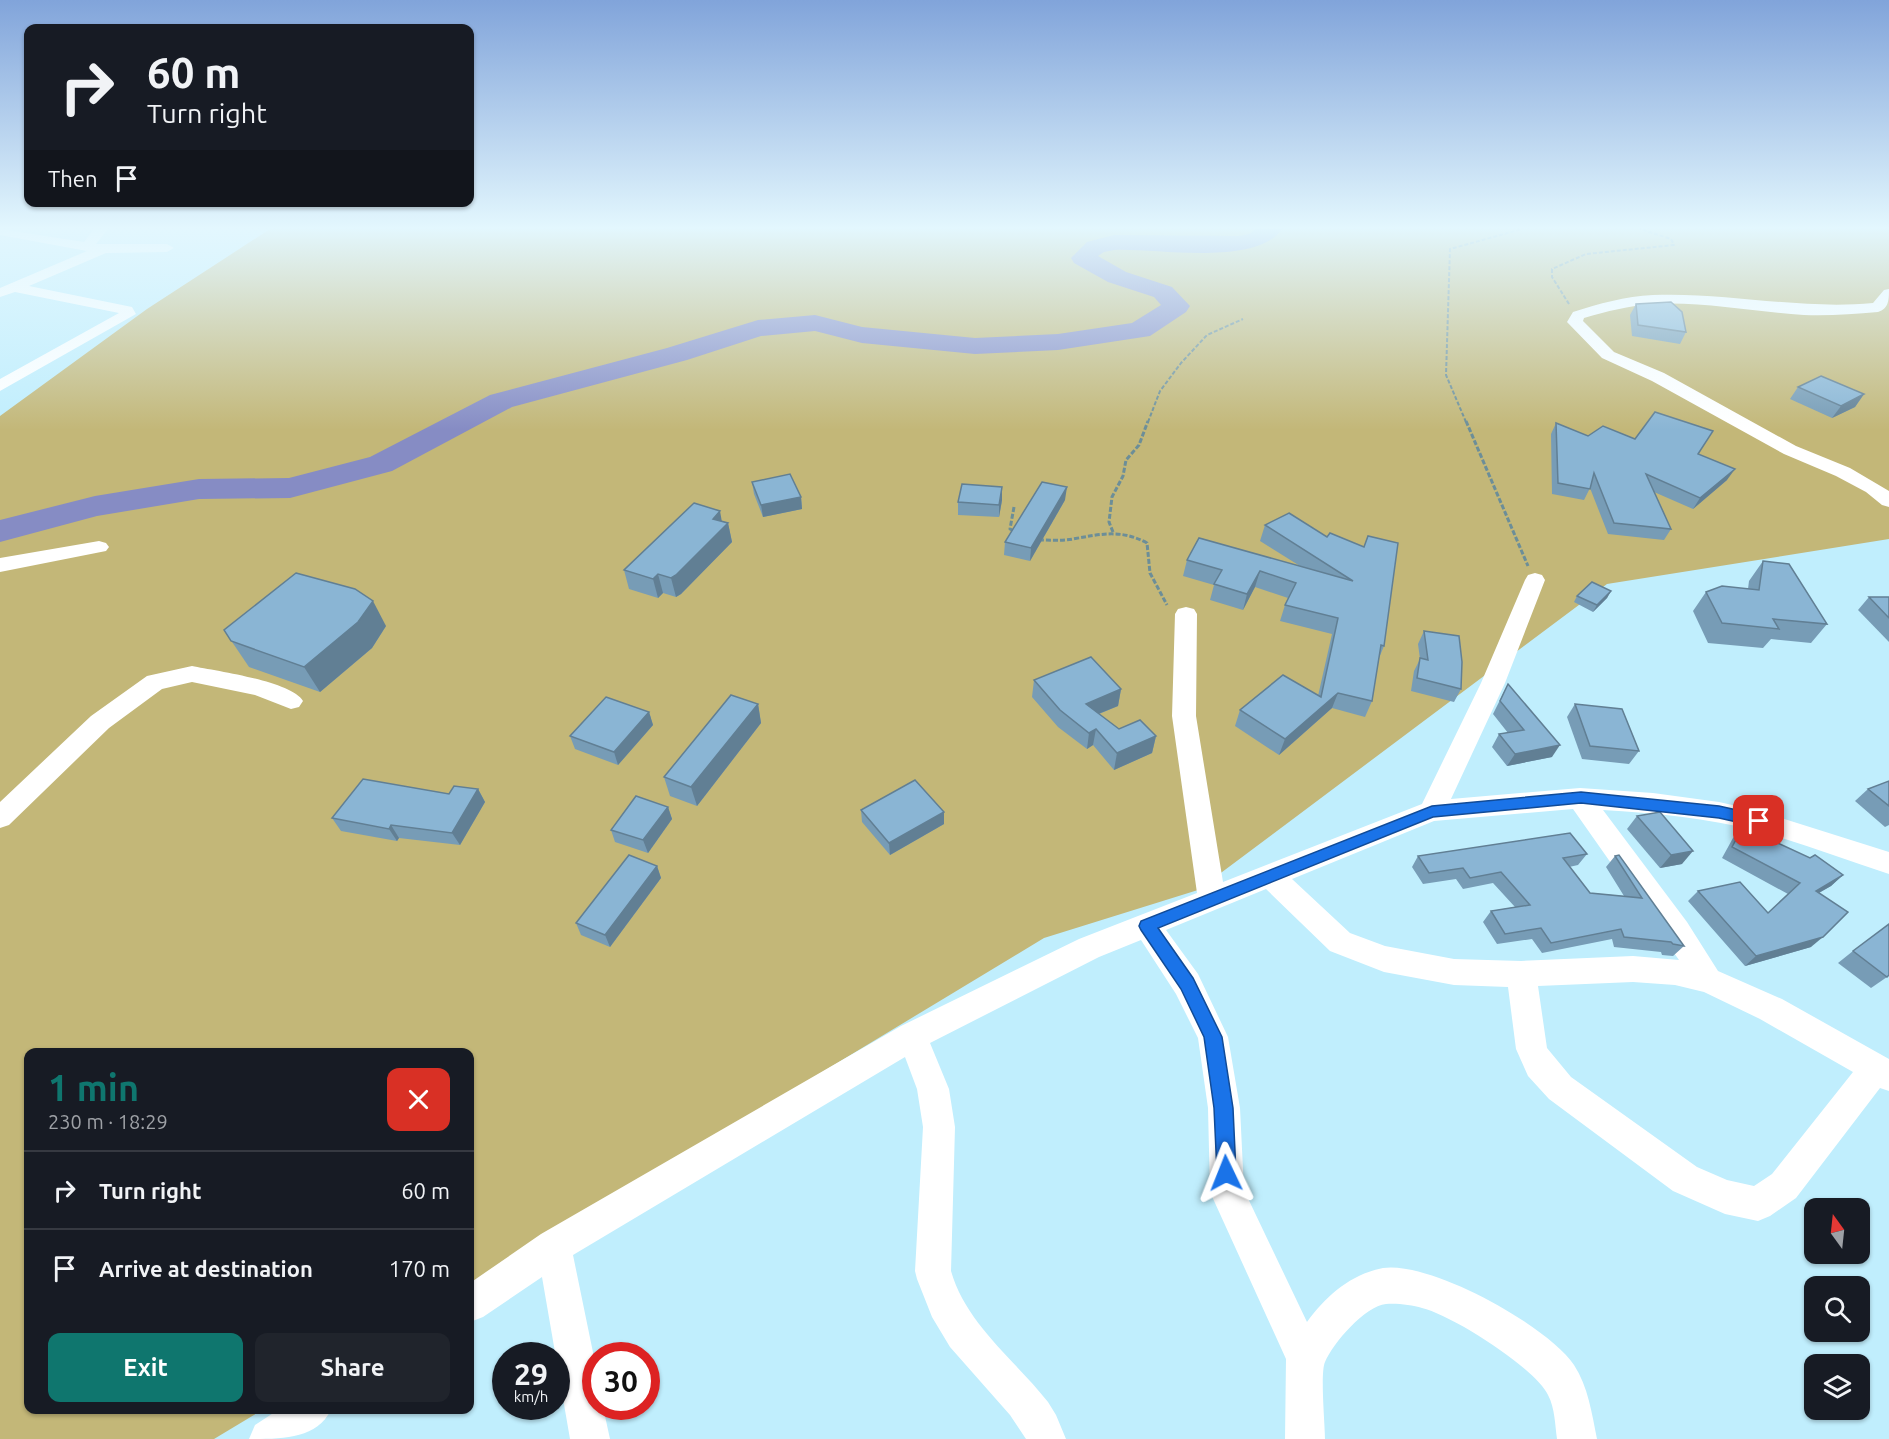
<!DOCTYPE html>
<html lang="en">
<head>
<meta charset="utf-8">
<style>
  body { margin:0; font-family:Ubuntu,sans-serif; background:#20242c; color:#f1f3f6; height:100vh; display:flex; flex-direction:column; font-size:22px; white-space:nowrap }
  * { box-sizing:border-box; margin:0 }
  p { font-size:20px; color:#9ea1a6 }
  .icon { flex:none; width:33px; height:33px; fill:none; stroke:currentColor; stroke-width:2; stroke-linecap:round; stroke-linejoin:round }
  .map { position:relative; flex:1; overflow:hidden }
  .details { position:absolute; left:24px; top:1048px; width:450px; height:366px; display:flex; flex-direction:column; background:#171b24; border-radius:12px; box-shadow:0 2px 4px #0004 }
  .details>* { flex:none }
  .hud { position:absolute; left:24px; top:24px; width:450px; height:183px; border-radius:12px; box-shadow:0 2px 4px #0004; background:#171b24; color:#f1f3f6; overflow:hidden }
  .needle { width:39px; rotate:345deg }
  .fabs { position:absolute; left:1804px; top:1198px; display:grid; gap:12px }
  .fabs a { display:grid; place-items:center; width:66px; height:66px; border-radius:12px; background:#171b24; box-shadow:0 2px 4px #0004; font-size:30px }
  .speed { position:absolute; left:492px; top:1342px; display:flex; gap:12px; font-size:30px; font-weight:700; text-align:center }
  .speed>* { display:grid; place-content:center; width:78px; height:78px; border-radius:50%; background:#171b24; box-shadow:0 2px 4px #0004; line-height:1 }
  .speed small { font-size:15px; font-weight:400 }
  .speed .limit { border:9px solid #d22; background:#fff; color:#111 }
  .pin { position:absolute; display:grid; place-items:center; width:51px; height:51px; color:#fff; margin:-26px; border-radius:12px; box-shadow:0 3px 9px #0006 }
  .me { position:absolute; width:66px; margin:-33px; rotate:358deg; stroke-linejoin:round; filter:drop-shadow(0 0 4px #0008) }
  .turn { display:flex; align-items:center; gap:21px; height:126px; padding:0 24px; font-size:27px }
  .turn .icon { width:78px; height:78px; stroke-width:2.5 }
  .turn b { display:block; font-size:42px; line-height:51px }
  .then { display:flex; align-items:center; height:57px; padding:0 24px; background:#0003; gap:12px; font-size:22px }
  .round { display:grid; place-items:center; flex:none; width:63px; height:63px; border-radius:12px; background:#20242c }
  .head { display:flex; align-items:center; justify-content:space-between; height:102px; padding:0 24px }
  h1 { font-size:36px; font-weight:600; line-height:45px; color:#0f766e }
  .action { display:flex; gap:12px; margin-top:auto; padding:12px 24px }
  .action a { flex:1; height:69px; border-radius:12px; background:#0f766e; color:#fff; font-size:24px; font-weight:600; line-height:69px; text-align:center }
  .action a+a { background:#20242c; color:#f1f3f6 }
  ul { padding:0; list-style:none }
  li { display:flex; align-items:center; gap:18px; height:78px; padding:0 24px; border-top:2px solid #363941 }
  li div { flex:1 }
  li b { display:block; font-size:22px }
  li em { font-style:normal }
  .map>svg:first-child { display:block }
  .forest { fill:#c3b778 }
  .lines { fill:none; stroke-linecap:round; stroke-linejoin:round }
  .river { fill:#868cc4; fill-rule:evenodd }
  .path-far1 { stroke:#6c8e98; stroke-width:2; stroke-dasharray:4 2; stroke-linecap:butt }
  .path { stroke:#6c8e98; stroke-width:3; stroke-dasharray:5 2; stroke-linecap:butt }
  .minor { fill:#fff; fill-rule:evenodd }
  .wall { fill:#779cb6 }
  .shaded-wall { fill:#617f94 }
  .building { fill:#8ab5d4; stroke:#617f94; stroke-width:1.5 }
  .route { fill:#1a73e8; stroke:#114b97; stroke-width:1.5 }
</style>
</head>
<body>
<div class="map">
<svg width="1889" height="1439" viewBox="0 0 1889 1439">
  <rect width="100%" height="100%" fill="#c0eefd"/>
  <polygon class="forest" points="270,229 1889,229 1889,539 1607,584 1198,890 1044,938 470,1285 470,1053 28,1053 28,1410 262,1410 214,1439 0,1439 0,416 147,309"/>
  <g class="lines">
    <path class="river" d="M1256,229H1282C1256,267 1156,248 1114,250L1104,252L1098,256L1126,272L1172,287L1190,306L1186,312L1150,336L1058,350L975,354L862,343L815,331L761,336L687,360L512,407L392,471L290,498L199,499L97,516L0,542V520L95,496L199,479L289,478L370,457L490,395L667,348L758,320L815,315L862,327L975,338L1058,334L1132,323L1161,305L1154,297L1108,282L1074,263L1071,258L1087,242L1114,235L1239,236L1249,234Z"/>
    <g class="path-far1">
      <polyline points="1569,304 1552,277 1552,269 1586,254 1674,245 1671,239 1640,229"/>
      <polyline points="1148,422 1160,391 1181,363 1207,335 1243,319"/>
      <polyline points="1466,422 1446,375 1450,249 1522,229"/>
    </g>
    <g class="path">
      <polyline points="1466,421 1528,566"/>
      <polyline points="1014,507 1010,529 1016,532"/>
      <polyline points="1113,532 1109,522 1112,497 1123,476 1126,460 1139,445 1148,421"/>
      <path d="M1039,540C1050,540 1062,541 1073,539C1101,534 1121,529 1147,543L1150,573L1167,605"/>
    </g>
    <g class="minor">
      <polygon points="0,229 84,242 94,229 108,229 96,244 167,244 174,248 167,252 106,253 29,286 132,307 136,314 0,391 0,379 119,313 15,292 0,297 0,288 87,251 0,235"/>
      <path d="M1889,289C1889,299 1889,309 1878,312C1853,314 1829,316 1804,315C1754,312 1703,301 1652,304C1629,306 1607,311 1584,318L1583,321L1614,352L1664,373L1796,446L1850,468L1889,491V507L1882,505L1866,492L1836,476L1784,454L1652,381L1602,358L1567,322L1573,312C1599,304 1625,296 1653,295C1727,292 1799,310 1873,303L1884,290Z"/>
      <polygon points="99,541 106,543 109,547 106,551 0,572 0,558"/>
      <path d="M1535,573L1542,575L1545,580L1505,683L1451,799L1580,788L1653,793L1719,802L1759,811L1889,852V874C1846,860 1802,843 1758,831C1707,818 1655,813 1603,810L1687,922L1718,971L1782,999L1889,1059V1091L1880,1088L1796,1198L1770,1216L1758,1221L1725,1214L1673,1191L1549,1099L1528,1076L1516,1049L1508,987L1454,985L1384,972L1330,951L1266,889L1166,930L1198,974L1228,1037L1240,1108L1244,1190L1307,1322C1326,1296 1351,1274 1383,1268C1431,1261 1548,1326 1574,1365C1588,1386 1592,1414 1597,1439H1557C1555,1425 1555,1408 1548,1395C1535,1368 1452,1315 1422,1308C1412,1305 1397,1303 1386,1304C1365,1306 1333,1343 1325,1362C1320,1373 1325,1424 1325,1439H1285L1286,1359L1210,1192L1208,1108L1198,1038L1176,994L1141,940L1099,957L930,1043L949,1089L955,1127L951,1271C966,1324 1015,1360 1048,1402L1056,1415L1066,1439H1026L1010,1415L950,1347L932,1317L917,1279L915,1271L923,1127L917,1089L905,1057L573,1255L596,1367V1407H603L610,1439H570L542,1277L483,1317L470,1322V1283L541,1234L901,1026L1079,939L1197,893L1172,716L1175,614L1178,609L1186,607L1194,609L1197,614L1196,716L1223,882L1422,804L1481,683L1525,580L1528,575ZM1573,809L1679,960L1633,956L1521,961L1454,959L1385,946L1350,933L1292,879L1434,821ZM1633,982L1675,985L1704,992L1760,1019L1853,1072L1772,1174L1754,1186L1727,1180L1697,1167L1571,1077L1547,1048L1538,986Z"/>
      <path d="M192,666C216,671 291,681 303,701L299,707L291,709L255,695L192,682L162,689L109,728L9,825L0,828V802L91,716L147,676Z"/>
      <path d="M278,1410H331C316,1439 283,1439 249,1439L255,1425Z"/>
    </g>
  </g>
  <g class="wall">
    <polygon points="1636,304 1686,332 1680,344 1632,336 1630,315"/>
    <polygon points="1798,387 1864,394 1855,407 1832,418 1790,399"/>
    <polygon points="1556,423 1588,436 1635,439 1699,454 1727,480 1693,509 1654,492 1671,529 1664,540 1608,534 1590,488 1584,500 1552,494 1551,434"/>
    <polygon points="752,482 801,497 802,509 763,517 754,494"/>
    <polygon points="1002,500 999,517 958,515 958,502"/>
    <polygon points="1065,500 1030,561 1004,555 1005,542"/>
    <polygon points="722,521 728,523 732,542 681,594 676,597 663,593 658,598 629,589 624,570"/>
    <polygon points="1265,525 1327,537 1364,547 1368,536 1384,646 1379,658 1372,701 1365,717 1332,708 1279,755 1235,726 1240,710 1318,696 1332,634 1280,621 1285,605 1288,598 1255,587 1243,610 1210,600 1214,585 1183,576 1187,560 1300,566 1260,541"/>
    <polygon points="1763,561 1827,624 1811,643 1771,639 1763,648 1708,643 1693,611 1706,592 1748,589 1749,581"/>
    <polygon points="1611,591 1607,598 1593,612 1574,602 1577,596"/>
    <polygon points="1869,597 1889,597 1889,642 1858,610"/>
    <polygon points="386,626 372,648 320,692 249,667 224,630"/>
    <polygon points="1424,631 1461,689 1454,702 1411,691 1414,671 1420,659 1418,644"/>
    <polygon points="1034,680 1121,689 1118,706 1099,714 1119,729 1156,736 1152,753 1114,770 1093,745 1087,749 1058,727 1032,697"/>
    <polygon points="1508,684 1552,757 1507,766 1492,747 1499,734 1508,733 1493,714"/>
    <polygon points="758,704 761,723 697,806 670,796 664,777"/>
    <polygon points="1575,704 1639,751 1629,764 1582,759 1567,717"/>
    <polygon points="649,712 653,725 618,765 575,749 570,736"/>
    <polygon points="1889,781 1889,825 1885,827 1855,801 1868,789"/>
    <polygon points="478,789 485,802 460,845 399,838 397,841 341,831 332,818 449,794"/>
    <polygon points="668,807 672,819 648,853 615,842 611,830"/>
    <polygon points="861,810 944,824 890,855 862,822"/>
    <polygon points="1637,816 1682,864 1660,868 1627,829"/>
    <polygon points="1743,827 1843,875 1831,886 1819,893 1811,947 1745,966 1688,901 1698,891 1768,913 1788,894 1722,858 1733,838"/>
    <polygon points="1587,854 1578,865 1569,867 1590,893 1624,896 1606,867 1615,856 1684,946 1673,956 1662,955 1661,952 1614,947 1612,939 1542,953 1532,939 1497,944 1483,922 1491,911 1515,907 1493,883 1463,889 1456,879 1423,884 1412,867 1418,856"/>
    <polygon points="657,866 661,878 610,947 581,935 576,923"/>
    <polygon points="1853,951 1887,977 1871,988 1838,963"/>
  </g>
  <g class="shaded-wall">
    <polygon points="1864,394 1855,407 1832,418 1841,406"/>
    <polygon points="1735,469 1727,480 1693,509 1700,498"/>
    <polygon points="1002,487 1002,500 999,517 999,505"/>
    <polygon points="1067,487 1065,500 1030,561 1031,548"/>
    <polygon points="801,497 802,509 763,517 761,505"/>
    <polygon points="720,511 723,528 728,523 732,542 681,594 676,597 671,578 713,519"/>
    <polygon points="1260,571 1255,587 1243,610 1247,594"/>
    <polygon points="658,574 663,593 658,598 653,579"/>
    <polygon points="1611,591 1607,598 1593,612 1597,605"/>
    <polygon points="373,601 386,626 372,648 320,692 304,667"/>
    <polygon points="1121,689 1118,706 1083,720 1086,704"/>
    <polygon points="1338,693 1332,708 1279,755 1285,739"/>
    <polygon points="758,704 761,723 697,806 691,787"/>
    <polygon points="649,712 653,725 618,765 614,752"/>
    <polygon points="1096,729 1093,745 1087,749 1089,733"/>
    <polygon points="1156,736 1152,753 1114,770 1117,753"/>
    <polygon points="1560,745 1552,757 1507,766 1515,754"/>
    <polygon points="478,789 485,802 460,845 452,833"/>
    <polygon points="668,807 672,819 648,853 643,840"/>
    <polygon points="944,812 944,824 890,855 889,843"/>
    <polygon points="391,825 399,838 397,841 389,829"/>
    <polygon points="1693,851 1682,864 1660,868 1671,855"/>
    <polygon points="657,866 661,878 610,947 605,935"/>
    <polygon points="1843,875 1831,886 1804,901 1816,891"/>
    <polygon points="1823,937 1811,947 1745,966 1756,956"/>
  </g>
  <g class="building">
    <polygon points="1671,302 1682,312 1686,332 1638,325 1636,304"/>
    <polygon points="1821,376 1864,394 1841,406 1798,387"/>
    <polygon points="1655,412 1713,431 1698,454 1735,469 1700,498 1646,474 1671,529 1614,523 1594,473 1590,489 1558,483 1556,423 1588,436 1603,426 1635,439"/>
    <polygon points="790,474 801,497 761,505 752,482"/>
    <polygon points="1042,482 1067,487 1031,548 1005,542"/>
    <polygon points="962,484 1002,487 999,505 958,502"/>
    <polygon points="694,503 720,511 713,519 728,523 676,575 671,578 658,574 653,579 624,570"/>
    <polygon points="1289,513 1327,537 1330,533 1364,547 1368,536 1398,543 1384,646 1381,645 1372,701 1338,693 1285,739 1240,710 1283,675 1321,697 1338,618 1285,605 1296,583 1260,571 1247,594 1214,584 1222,570 1187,560 1199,538 1353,581 1265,525"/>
    <polygon points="1763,561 1789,564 1827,624 1773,619 1779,629 1722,623 1706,592 1722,586 1759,590"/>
    <polygon points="296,573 355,589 373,601 358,622 304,667 231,641 224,630"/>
    <polygon points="1592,582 1611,591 1597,605 1577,596"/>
    <polygon points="1869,597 1889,597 1889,618"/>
    <polygon points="1424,631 1459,636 1462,662 1461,689 1417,678 1420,658 1428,660"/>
    <polygon points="1091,657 1121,689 1086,704 1119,729 1140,720 1156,736 1117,753 1096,729 1089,733 1060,710 1034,680"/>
    <polygon points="1508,684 1560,745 1515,754 1499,734 1524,730 1500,701"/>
    <polygon points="731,695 758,704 691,787 664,777"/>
    <polygon points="606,697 649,712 614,752 570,736"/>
    <polygon points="1575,704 1622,709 1639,751 1590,746"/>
    <polygon points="363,779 449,794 454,786 478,789 452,833 391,825 389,829 332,818"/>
    <polygon points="915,780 944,812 889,843 861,810"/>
    <polygon points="1889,781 1889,806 1868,789"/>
    <polygon points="636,796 668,807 643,840 611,830"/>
    <polygon points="1660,812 1693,851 1671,855 1637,816"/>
    <polygon points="1743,827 1810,858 1815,855 1843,875 1816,891 1848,912 1823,937 1756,956 1698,891 1740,882 1768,913 1800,883 1732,847"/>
    <polygon points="1570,833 1587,854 1563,858 1590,893 1642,898 1615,856 1619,855 1684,946 1673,944 1671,942 1624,937 1621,929 1551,943 1541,928 1505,934 1491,911 1530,905 1501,872 1470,878 1463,868 1429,873 1418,856"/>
    <polygon points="629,855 657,866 605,935 576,923"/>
    <polygon points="1889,924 1889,975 1887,977 1853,951"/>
  </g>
  <linearGradient id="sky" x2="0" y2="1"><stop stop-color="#81a4da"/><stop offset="0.53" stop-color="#e3f7fe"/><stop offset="1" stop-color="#e3f7fe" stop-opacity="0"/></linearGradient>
  <rect width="1889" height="430" fill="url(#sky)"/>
  <polygon class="route" points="1581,792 1719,806 1759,815 1764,817 1766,821 1764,826 1759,827 1719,818 1581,803 1433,817 1158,928 1193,978 1222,1037 1233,1108 1236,1173 1233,1180 1226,1183 1219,1180 1217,1173 1214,1108 1204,1037 1181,989 1141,930 1139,926 1141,921 1432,806"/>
</svg>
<div class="fabs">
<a><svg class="needle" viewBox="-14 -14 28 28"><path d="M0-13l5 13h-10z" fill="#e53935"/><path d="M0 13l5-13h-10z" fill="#9ea1a6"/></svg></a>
<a><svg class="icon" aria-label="search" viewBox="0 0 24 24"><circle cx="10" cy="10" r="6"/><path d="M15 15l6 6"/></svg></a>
<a><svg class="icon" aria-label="layers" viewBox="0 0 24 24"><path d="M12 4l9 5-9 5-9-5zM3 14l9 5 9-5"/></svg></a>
</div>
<div class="speed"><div>29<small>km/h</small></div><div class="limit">30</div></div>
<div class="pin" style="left:1759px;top:821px;background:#d93025"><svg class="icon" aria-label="arrive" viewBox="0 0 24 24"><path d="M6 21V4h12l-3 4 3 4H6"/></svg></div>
<svg class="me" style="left:1226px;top:1173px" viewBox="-20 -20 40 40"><path d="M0-17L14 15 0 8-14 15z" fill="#1a73e8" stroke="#fff" stroke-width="4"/></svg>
<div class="hud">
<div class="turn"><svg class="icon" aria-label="right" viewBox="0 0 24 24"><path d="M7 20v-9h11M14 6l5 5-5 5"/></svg><div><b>60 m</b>Turn right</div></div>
<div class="then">Then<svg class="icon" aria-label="arrive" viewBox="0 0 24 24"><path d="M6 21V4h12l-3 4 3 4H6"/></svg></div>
</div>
<section class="details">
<div class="head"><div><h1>1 min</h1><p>230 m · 18:29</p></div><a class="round" style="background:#d93025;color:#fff"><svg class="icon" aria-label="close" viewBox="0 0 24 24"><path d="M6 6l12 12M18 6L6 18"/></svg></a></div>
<ul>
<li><svg class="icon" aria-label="right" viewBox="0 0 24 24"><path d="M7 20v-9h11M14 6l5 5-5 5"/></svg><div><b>Turn right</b></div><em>60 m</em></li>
<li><svg class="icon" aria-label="arrive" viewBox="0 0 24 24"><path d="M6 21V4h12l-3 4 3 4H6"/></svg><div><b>Arrive at destination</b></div><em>170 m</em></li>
</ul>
<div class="action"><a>Exit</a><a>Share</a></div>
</section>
</div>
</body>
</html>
